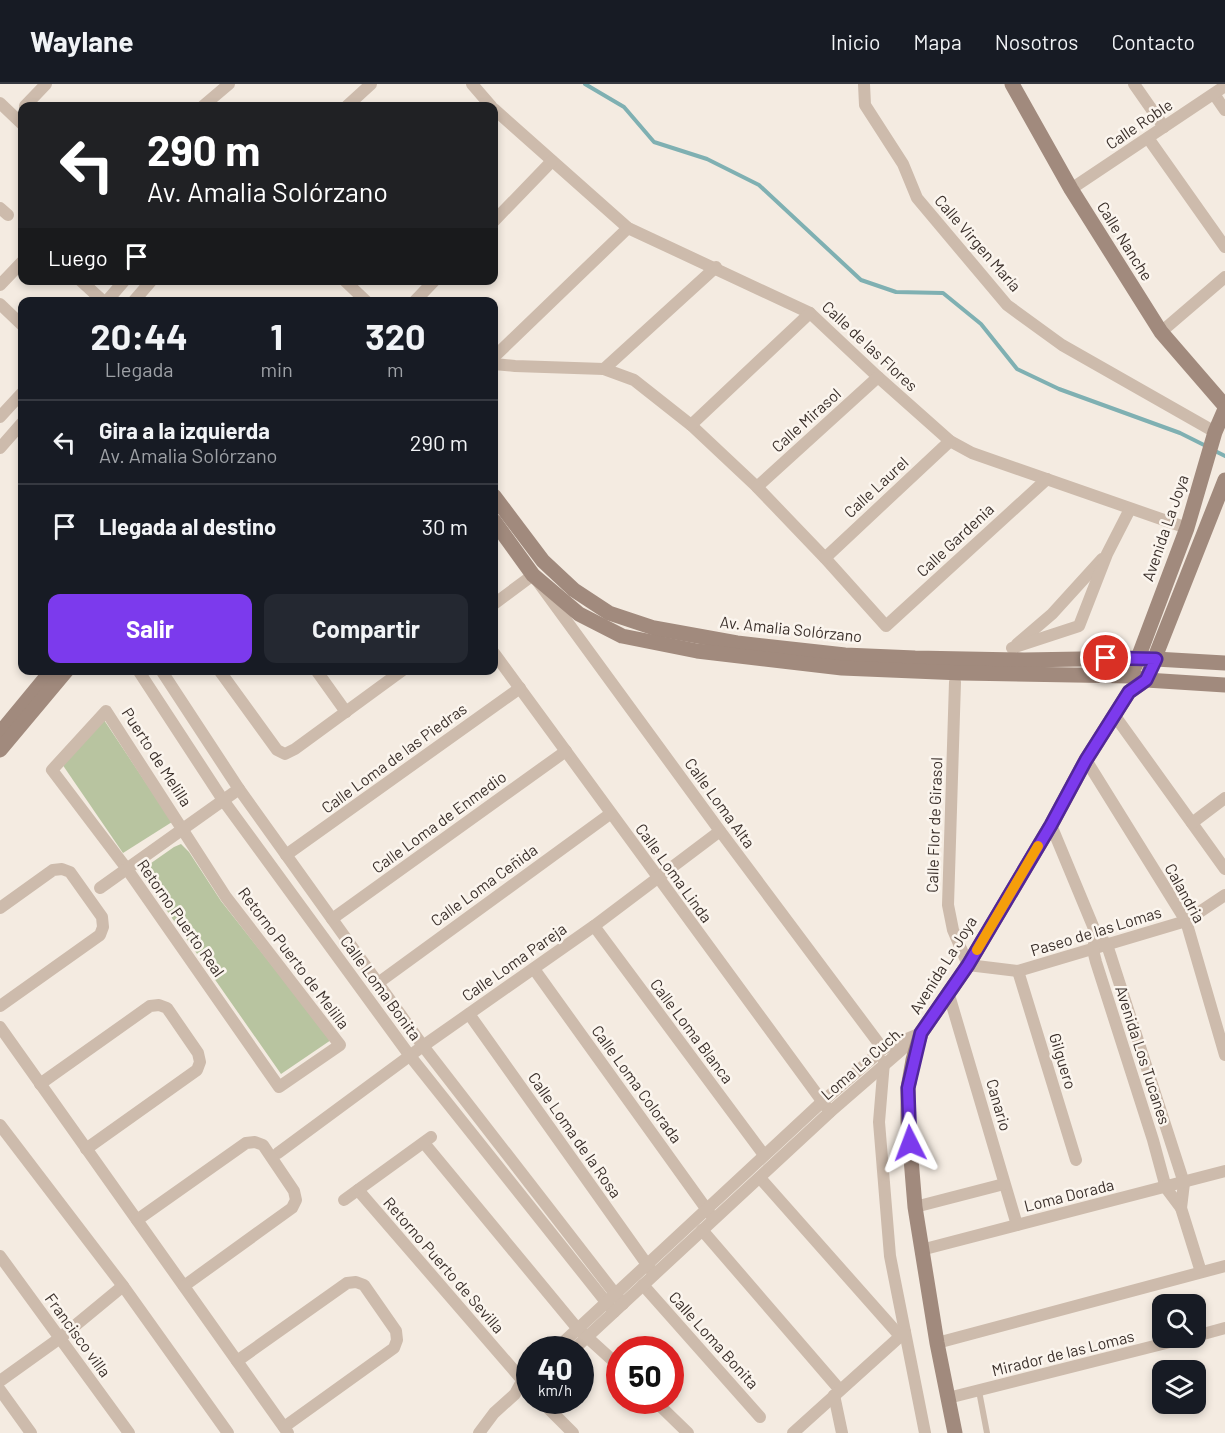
<!DOCTYPE html>
<html lang="es">
<head>
<meta charset="utf-8">
<style>
  body { margin:0; font-family:Barlow,sans-serif; background:#242831; color:#f1f3f6; height:100vh; display:flex; flex-direction:column; font-size:22px; white-space:nowrap }
  * { box-sizing:border-box; margin:0 }
  p { font-size:20px; color:#9ea1a6 }
  .icon { flex:none; width:33px; height:33px; fill:none; stroke:currentColor; stroke-width:2; stroke-linecap:round; stroke-linejoin:round }
  .map { position:relative; flex:1; overflow:hidden }
  .details { position:absolute; left:18px; top:213px; width:480px; height:378px; display:flex; flex-direction:column; background:#171b24; border-radius:12px; box-shadow:0 3px 9px #0003 }
  .details>* { flex:none }
  .top-card { position:absolute; left:18px; top:18px; width:480px; height:183px; border-radius:12px; box-shadow:0 3px 9px #0003; background:#202124; color:#fff; overflow:hidden }
  .fabs { position:absolute; left:1152px; top:1210px; display:grid; gap:12px }
  .fabs a { display:grid; place-items:center; width:54px; height:54px; border-radius:12px; background:#171b24; box-shadow:0 3px 9px #0003; font-size:30px }
  .speed { position:absolute; left:516px; top:1252px; display:flex; gap:12px; font-size:30px; font-weight:700; text-align:center }
  .speed>* { display:grid; place-content:center; width:78px; height:78px; border-radius:50%; background:#171b24; box-shadow:0 3px 9px #0003; line-height:1 }
  .speed small { font-size:15px; font-weight:400 }
  .speed .limit { border:9px solid #d22; background:#fff; color:#111 }
  .pin { position:absolute; display:grid; place-items:center; width:51px; height:51px; color:#fff; margin:-26px; border:3px solid #fff; border-radius:50%; box-shadow:0 2px 6px #0007 }
  .me { position:absolute; width:66px; margin:-33px; rotate:357deg; stroke-linejoin:round; filter:drop-shadow(0 0 4px #0008) }
  .turn { display:flex; align-items:center; gap:21px; height:126px; padding:0 30px; font-size:27px }
  .turn .icon { width:78px; height:78px; stroke-width:2.5 }
  .turn b { display:block; font-size:42px; line-height:51px }
  .then { display:flex; align-items:center; height:57px; padding:0 30px; background:#0003; gap:12px; font-size:22px }
  .eta { display:flex; justify-content:space-evenly; align-items:center; height:102px; text-align:center }
  .eta b { font-size:36px; font-weight:700; line-height:42px }
  .primary-button { display:flex; gap:12px; margin-top:auto; padding:12px 30px }
  .primary-button a { flex:1; height:69px; border-radius:12px; background:#7c3aed; color:#fff; font-size:24px; font-weight:700; line-height:69px; text-align:center }
  .primary-button a+a { background:#242831; color:#f1f3f6 }
  ul { padding:0; list-style:none }
  li { display:flex; align-items:center; gap:18px; height:84px; padding:0 30px; border-top:2px solid #363941 }
  li div { flex:1 }
  li b { display:block; font-size:22px }
  li em { font-style:normal }
  header { display:flex; align-items:center; gap:36px; box-sizing:border-box; height:84px; padding:0 30px; background:#171b24; border-bottom:2px solid #363941 }
  header strong { font-size:28px }
  nav { display:flex; gap:33px; margin-inline-start:auto; font-size:21px }
  .map>svg:first-child { display:block }
  .green { fill:#b8c4a0 }
  .lines { fill:none; stroke-linecap:round; stroke-linejoin:round }
  .stream { stroke:#7fb0b2; stroke-width:4 }
  .lane { stroke:#cdbbac; stroke-width:6 }
  .street { stroke:#cdbbac; stroke-width:12 }
  .secondary { stroke:#a18a7d; stroke-width:15 }
  .route-casing { stroke:#51269a; stroke-width:15 }
  .route { stroke:#7c3aed; stroke-width:10 }
  .slow { stroke:#f59e0b; stroke-width:10 }
  .labels { text-anchor:middle; stroke-width:5; stroke-linejoin:round; paint-order:stroke }
  .street-label { font-size:16px; fill:#3b302b; stroke:#fbf5ee }
</style>
</head>
<body>
<header>
<strong>Waylane</strong>
<nav><a>Inicio</a><a>Mapa</a><a>Nosotros</a><a>Contacto</a></nav>
</header>
<div class="map">
<svg width="1225" height="1349" viewBox="0 0 1225 1349">
  <rect width="100%" height="100%" fill="#f4ebe1"/>
  <g class="green">
    <polygon points="104,636 172,738 123,769 62,680"/>
    <polygon points="181,760 189,768 221,817 331,956 281,990 144,794 141,788 144,784 174,763"/>
  </g>
  <g class="lines">
    <g class="stream">
      <polyline points="585,0 624,23 654,58 707,75 759,101 861,196 896,208 943,209 981,240 1017,285 1059,305 1180,349 1206,362"/>
      <polyline points="1215,367 1225,372"/>
    </g>
    <polyline class="lane" points="979,1307 987,1349"/>
    <g class="street">
      <polyline points="472,0 491,22"/>
      <polyline points="864,0 865,21 903,80 917,114 1007,221 1062,261 1215,348"/>
      <polyline points="1134,0 1164,43"/>
      <polyline points="1214,10 1225,26"/>
      <polyline points="0,19 22,40"/>
      <polyline points="25,22 46,0"/>
      <polyline points="203,22 229,0"/>
      <polyline points="347,22 371,0"/>
      <polyline points="494,25 628,144 810,229 878,293 950,357 972,369 1187,444"/>
      <polyline points="1148,54 1225,163"/>
      <polyline points="1071,105 1225,2"/>
      <polyline points="0,124 8,131"/>
      <polyline points="494,137 552,77"/>
      <polyline points="80,196 104,218"/>
      <polyline points="344,196 367,218"/>
      <polyline points="0,201 22,178"/>
      <polyline points="106,218 125,196"/>
      <polyline points="133,218 152,196"/>
      <polyline points="414,218 435,196"/>
      <polyline points="0,220 22,241"/>
      <polyline points="1161,248 1225,193"/>
      <polyline points="494,273 628,144"/>
      <polyline points="494,280 515,282 604,285 634,296 691,341 757,403 825,474 886,542 1047,395"/>
      <polyline points="604,285 716,183"/>
      <polyline points="0,333 22,309"/>
      <polyline points="691,341 810,229"/>
      <polyline points="0,364 22,339"/>
      <polyline points="757,403 878,293"/>
      <polyline points="825,474 950,357"/>
      <polyline points="494,520 533,491 720,747 883,965"/>
      <polyline points="1017,560 1052,530 1102,475"/>
      <polyline points="1012,564 1079,542 1107,470 1130,425"/>
      <polyline points="494,569 830,1028"/>
      <polyline points="138,586 223,716 410,972 614,1228"/>
      <polyline points="161,586 239,705 423,962 623,1220"/>
      <polyline points="219,586 277,666 285,670 295,665 403,586"/>
      <polyline points="316,586 346,628"/>
      <polyline points="955,598 948,821 953,846 968,881 1018,887 1186,837 1225,811"/>
      <polygon points="106,627 226,813 340,961 279,1003 127,785 52,686"/>
      <polyline points="1115,632 1225,785"/>
      <polyline points="1086,676 1186,837 1225,971"/>
      <polyline points="1192,739 1225,714"/>
      <polyline points="1051,741 1095,847 1107,861 1111,873 1184,1099 1181,1124"/>
      <polyline points="286,771 520,604"/>
      <polyline points="100,804 239,705"/>
      <polyline points="0,824 53,786 62,785 70,788 102,833 103,843 100,851 0,922"/>
      <polyline points="332,835 566,667"/>
      <polyline points="594,842 764,1071"/>
      <polyline points="1094,860 1093,866 1096,878 1153,1056 1166,1104 1181,1124 1201,1188"/>
      <polyline points="534,885 710,1130"/>
      <polyline points="1018,887 1076,1076"/>
      <polyline points="378,899 610,730"/>
      <polyline points="949,911 1017,1141"/>
      <polyline points="469,930 651,1186"/>
      <polyline points="0,943 288,1349"/>
      <polyline points="884,978 879,1038 890,1172 925,1349"/>
      <polyline points="40,1000 150,922 159,921 167,924 198,969 200,978 197,986 86,1065"/>
      <polyline points="0,1041 123,1202 228,1349"/>
      <polyline points="424,1059 577,1244 620,1283"/>
      <polyline points="278,1069 423,962 594,842 720,747"/>
      <polyline points="760,1094 900,1252"/>
      <polyline points="358,1106 530,1305"/>
      <polyline points="344,1116 431,1053"/>
      <polyline points="915,1123 1004,1100"/>
      <polyline points="137,1136 246,1059 255,1058 263,1061 294,1107 296,1116 292,1124 184,1202"/>
      <polyline points="702,1146 840,1306"/>
      <polyline points="921,1166 1225,1087"/>
      <polyline points="0,1172 129,1349"/>
      <polyline points="643,1201 760,1333"/>
      <polyline points="1196,1252 1225,1244"/>
      <polyline points="937,1259 1225,1182"/>
      <polyline points="555,1266 822,1018 883,965 921,949"/>
      <polyline points="573,1266 830,1028 913,956"/>
      <polyline points="237,1277 347,1199 356,1198 364,1201 396,1247 397,1256 394,1264 284,1343"/>
      <polyline points="0,1297 60,1254 123,1202"/>
      <polyline points="0,1306 31,1349"/>
      <polyline points="834,1311 842,1349"/>
      <polyline points="948,1314 1186,1254"/>
      <polyline points="541,1317 573,1349"/>
      <polyline points="655,1317 688,1349"/>
      <polyline points="479,1349 494,1329 515,1310 522,1297 530,1290"/>
      <polyline points="793,1349 905,1248"/>
    </g>
    <g class="secondary">
      <polyline points="1012,0 1071,105 1161,248 1225,322"/>
      <polyline points="494,412 543,477 574,506 609,529 654,544 737,559 845,571 915,574 1024,576 1138,574 1225,579"/>
      <polyline points="494,437 533,491 579,530 622,552 697,567 842,584 962,589 1131,592 1146,596 1225,601"/>
      <polyline points="1135,582 1187,444 1215,348 1225,325"/>
      <polyline points="0,649 52,586"/>
      <polyline points="0,666 67,586"/>
      <polyline points="955,1349 937,1259 915,1123 908,1038 908,1004 913,976 921,949 968,881 1051,741 1086,676 1129,608 1146,596 1225,396"/>
    </g>
  </g>
  <g class="lines">
    <g class="route-casing">
      <polyline id="route" points="910,1059 908,1004 921,949 968,881 1051,741 1086,676 1129,608 1146,596 1156,575 1106,574"/>
    </g>
    <use href="#route" class="route"/>
    <polyline class="slow" points="977,866 1038,762"/>
  </g>
  <g class="labels">
    <g class="street-label">
      <text transform="translate(1139 40) rotate(-34)" y="6">Calle Roble</text>
      <text transform="translate(1125 157) rotate(58)" y="6">Calle Nanche</text>
      <text transform="translate(978 159) rotate(49)" y="6">Calle Virgen María</text>
      <text transform="translate(870 262) rotate(43)" y="6">Calle de las Flores</text>
      <text transform="translate(806 336) rotate(-42)" y="6">Calle Mirasol</text>
      <text transform="translate(876 403) rotate(-43)" y="6">Calle Laurel</text>
      <text transform="translate(1165 444) rotate(-71)" y="6">Avenida La Joya</text>
      <text transform="translate(955 456) rotate(-43)" y="6">Calle Gardenia</text>
      <text transform="translate(791 545) rotate(6)" y="6">Av. Amalia Solórzano</text>
      <text transform="translate(157 673) rotate(57)" y="6">Puerto de Melilla</text>
      <text transform="translate(394 674) rotate(-36)" y="6">Calle Loma de las Piedras</text>
      <text transform="translate(720 719) rotate(54)" y="6">Calle Loma Alta</text>
      <text transform="translate(439 738) rotate(-36)" y="6">Calle Loma de Enmedio</text>
      <text transform="translate(934 741) rotate(-88)" y="6">Calle Flor de Girasol</text>
      <text transform="translate(674 789) rotate(54)" y="6">Calle Loma Linda</text>
      <text transform="translate(484 801) rotate(-36)" y="6">Calle Loma Ceñida</text>
      <text transform="translate(1185 809) rotate(61)" y="6">Calandria</text>
      <text transform="translate(181 834) rotate(55)" y="6">Retorno Puerto Real</text>
      <text transform="translate(1096 847) rotate(-17)" y="6">Paseo de las Lomas</text>
      <text transform="translate(294 874) rotate(53)" y="6">Retorno Puerto de Melilla</text>
      <text transform="translate(514 878) rotate(-35)" y="6">Calle Loma Pareja</text>
      <text transform="translate(943 881) rotate(-58)" y="6">Avenida La Joya</text>
      <text transform="translate(381 904) rotate(54)" y="6">Calle Loma Bonita</text>
      <text transform="translate(692 947) rotate(53)" y="6">Calle Loma Blanca</text>
      <text transform="translate(1143 971) rotate(72)" y="6">Avenida Los Tucanes</text>
      <text transform="translate(1063 977) rotate(73)" y="6">Gilguero</text>
      <text transform="translate(862 979) rotate(-41)" y="6">Loma La Cuch.</text>
      <text transform="translate(637 1000) rotate(54)" y="6">Calle Loma Colorada</text>
      <text transform="translate(999 1021) rotate(74)" y="6">Canario</text>
      <text transform="translate(575 1051) rotate(55)" y="6">Calle Loma de la Rosa</text>
      <text transform="translate(1069 1111) rotate(-14)" y="6">Loma Dorada</text>
      <text transform="translate(444 1181) rotate(49)" y="6">Retorno Puerto de Sevilla</text>
      <text transform="translate(78 1251) rotate(54)" y="6">Francisco villa</text>
      <text transform="translate(714 1256) rotate(48)" y="6">Calle Loma Bonita</text>
      <text transform="translate(1063 1269) rotate(-14)" y="6">Mirador de las Lomas</text>
    </g>
  </g>
</svg>
<div class="fabs">
<a><svg class="icon" aria-label="search" viewBox="0 0 24 24"><circle cx="10" cy="10" r="6"/><path d="M15 15l6 6"/></svg></a>
<a><svg class="icon" aria-label="layers" viewBox="0 0 24 24"><path d="M12 4l9 5-9 5-9-5zM3 14l9 5 9-5"/></svg></a>
</div>
<div class="speed"><div>40<small>km/h</small></div><div class="limit">50</div></div>
<div class="pin" style="left:1106px;top:574px;background:#d93025"><svg class="icon" aria-label="arrive" viewBox="0 0 24 24"><path d="M6 21V4h12l-3 4 3 4H6"/></svg></div>
<svg class="me" style="left:910px;top:1059px" viewBox="-20 -20 40 40"><path d="M0-17L14 15 0 8-14 15z" fill="#7c3aed" stroke="#fff" stroke-width="4"/></svg>
<div class="top-card">
<div class="turn"><svg class="icon" aria-label="left" viewBox="0 0 24 24"><path d="M17 20v-9H6M10 6l-5 5 5 5"/></svg><div><b>290 m</b>Av. Amalia Solórzano</div></div>
<div class="then">Luego<svg class="icon" aria-label="arrive" viewBox="0 0 24 24"><path d="M6 21V4h12l-3 4 3 4H6"/></svg></div>
</div>
<section class="details">
<div class="eta">
<div><b>20:44</b><p>Llegada</p></div>
<div><b>1</b><p>min</p></div>
<div><b>320</b><p>m</p></div>
</div>
<ul>
<li><svg class="icon" aria-label="left" viewBox="0 0 24 24"><path d="M17 20v-9H6M10 6l-5 5 5 5"/></svg><div><b>Gira a la izquierda</b><p>Av. Amalia Solórzano</p></div><em>290 m</em></li>
<li><svg class="icon" aria-label="arrive" viewBox="0 0 24 24"><path d="M6 21V4h12l-3 4 3 4H6"/></svg><div><b>Llegada al destino</b></div><em>30 m</em></li>
</ul>
<div class="primary-button"><a>Salir</a><a>Compartir</a></div>
</section>
</div>
</body>
</html>
